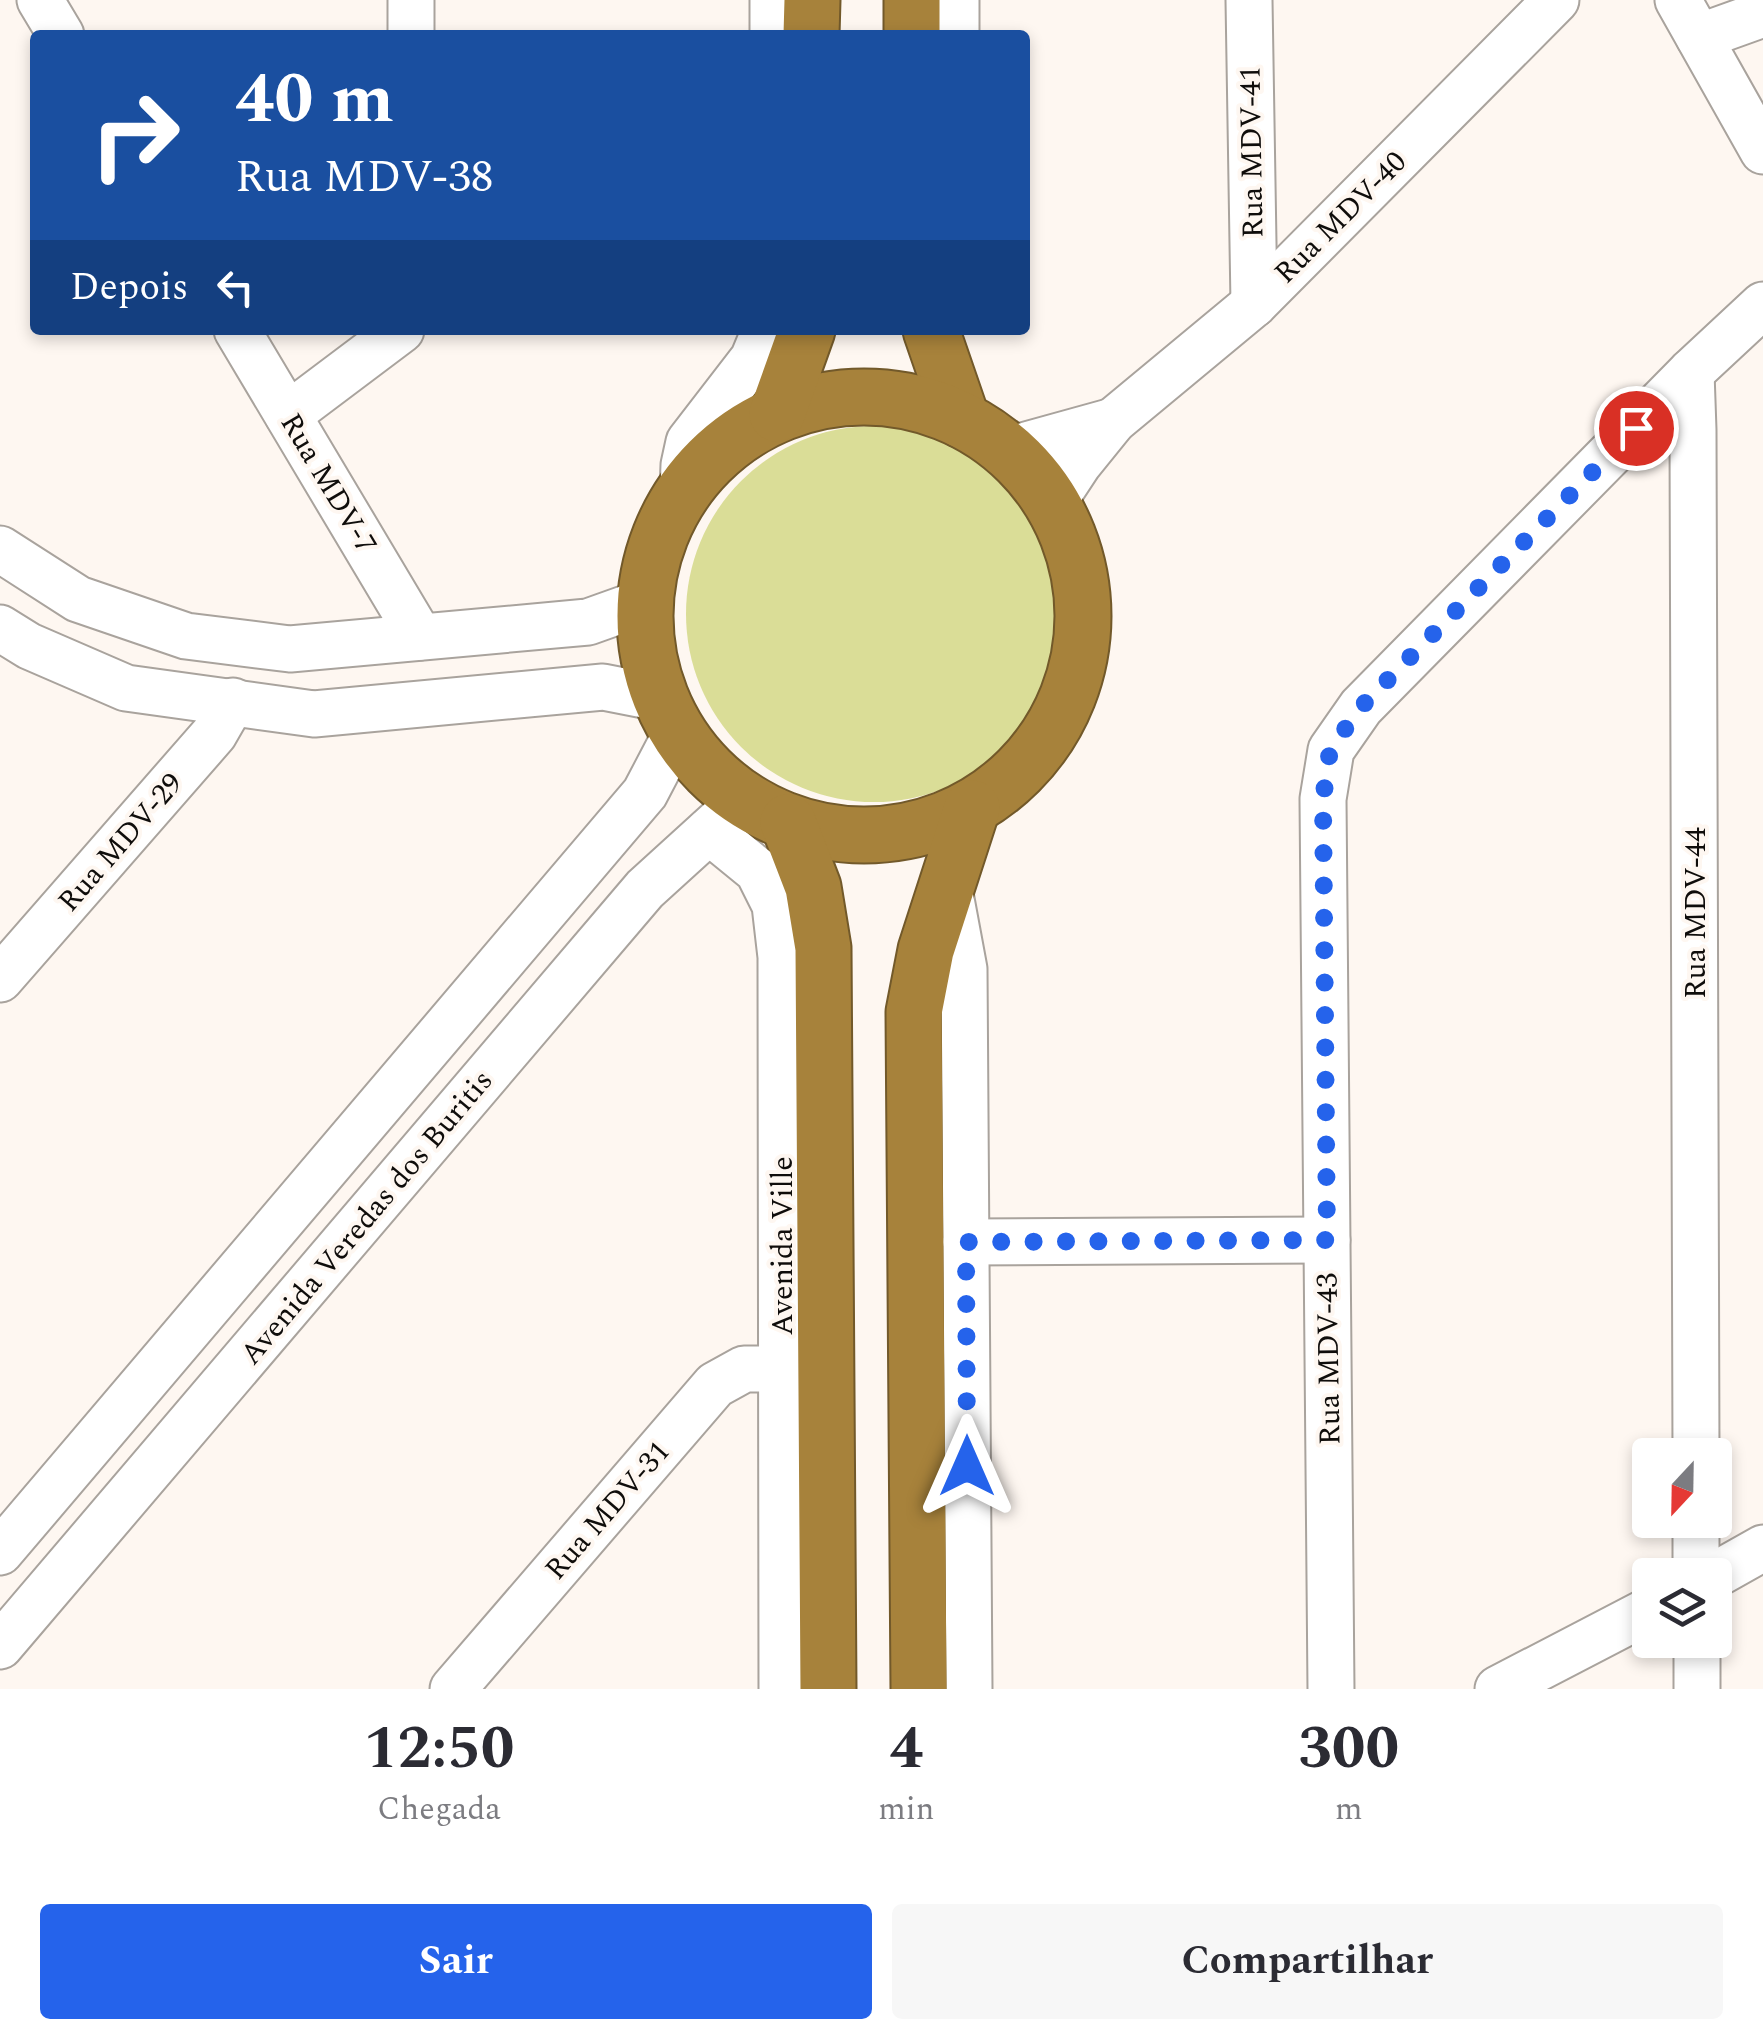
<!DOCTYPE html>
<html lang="pt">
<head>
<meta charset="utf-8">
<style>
  body { margin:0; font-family:Spectral,serif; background:#f7f7f7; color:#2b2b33; height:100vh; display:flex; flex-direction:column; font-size:38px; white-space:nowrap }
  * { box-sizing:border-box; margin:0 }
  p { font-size:32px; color:#7c7c81 }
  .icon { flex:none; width:55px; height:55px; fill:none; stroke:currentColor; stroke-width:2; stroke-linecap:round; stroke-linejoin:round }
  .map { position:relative; height:1689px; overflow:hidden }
  .drawer { display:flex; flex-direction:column; background:#fff; flex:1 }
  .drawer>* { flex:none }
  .banner { position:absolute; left:30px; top:30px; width:1000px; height:305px; border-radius:10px; box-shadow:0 5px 15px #0003; background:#1a4fa0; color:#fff; overflow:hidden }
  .needle { width:65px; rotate:202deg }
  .tools { position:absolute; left:1632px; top:1438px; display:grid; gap:20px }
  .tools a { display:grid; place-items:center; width:100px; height:100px; border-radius:10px; background:#fff; box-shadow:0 5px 15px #0003; font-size:50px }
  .pin { position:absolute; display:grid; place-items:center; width:85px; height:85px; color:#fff; margin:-42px; border:5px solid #fff; border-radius:50%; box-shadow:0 2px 10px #0007 }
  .me { position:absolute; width:110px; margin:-55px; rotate:0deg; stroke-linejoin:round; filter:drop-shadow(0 0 8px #0008) }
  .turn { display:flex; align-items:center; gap:35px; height:210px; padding:0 40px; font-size:45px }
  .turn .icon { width:130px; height:130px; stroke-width:2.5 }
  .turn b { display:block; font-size:70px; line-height:85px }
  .then { display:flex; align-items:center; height:95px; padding:0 40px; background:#0003; gap:20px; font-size:38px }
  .eta { display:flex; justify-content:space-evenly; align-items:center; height:170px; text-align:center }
  .eta b { font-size:60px; font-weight:700; line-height:70px }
  .button { display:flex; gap:20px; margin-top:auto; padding:20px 40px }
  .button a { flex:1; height:115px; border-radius:10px; background:#2563eb; color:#fff; font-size:40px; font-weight:700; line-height:115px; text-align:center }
  .button a+a { background:#f7f7f7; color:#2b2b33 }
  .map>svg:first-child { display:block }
  .green { fill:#dadd97 }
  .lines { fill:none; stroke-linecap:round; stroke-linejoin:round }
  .minor-casing { stroke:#a9a39d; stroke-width:49 }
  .highway-casing { stroke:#72592a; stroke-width:59 }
  .minor { stroke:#fff; stroke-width:45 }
  .highway { stroke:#a7823b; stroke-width:55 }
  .route { stroke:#2563eb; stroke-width:18; stroke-dasharray:0 32.4 }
  .labels { text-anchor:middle; stroke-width:8; stroke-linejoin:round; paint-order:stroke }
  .street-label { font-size:30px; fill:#0f0d0b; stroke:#fef7f1 }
</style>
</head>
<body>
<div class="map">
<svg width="1763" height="1689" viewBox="0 0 1763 1689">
  <rect width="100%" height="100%" fill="#fef7f1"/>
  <circle class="green" cx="874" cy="614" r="188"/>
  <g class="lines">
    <g class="minor-casing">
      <g id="minor">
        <polyline points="40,0 61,35"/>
        <polyline points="411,0 411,35"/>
        <polyline points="773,0 773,35"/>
        <polyline points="956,0 956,35"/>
        <polyline points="1249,0 1254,304"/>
        <polyline points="1678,0 1763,151"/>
        <polyline points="1699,37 1763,14"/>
        <polyline points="237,330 420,637"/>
        <polyline points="1691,372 1693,430 1696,1455"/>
        <polyline points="288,415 401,330"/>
        <polyline points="1012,449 1113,421"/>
        <polyline points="683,490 684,465 689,442 753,359 765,330"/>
        <polyline points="1052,504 1079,463 1113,421 1254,304 1556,0"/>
        <polyline points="0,549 78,599 186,636 290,649 588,622 644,602"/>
        <polyline points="0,628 29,646 126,688 314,714 603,687 659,698"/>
        <polyline points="709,831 758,871 775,905 781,957 782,1689"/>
        <polyline points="948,883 964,969 969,1689"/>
        <polyline points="0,979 214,734 233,701"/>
        <polyline points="966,1242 1327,1240"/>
        <polyline points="1696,1520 1696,1575"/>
        <polyline points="0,1552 645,793 677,732"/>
        <polyline points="1715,1575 1763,1548"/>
        <polyline points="1697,1640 1697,1689"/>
        <polyline points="0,1646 645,889 744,799"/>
        <polyline points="453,1689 715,1385 744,1369 782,1369"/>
        <polyline points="1331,1689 1323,799 1331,750 1361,707 1691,372 1763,305"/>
        <polyline points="1498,1689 1650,1610"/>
      </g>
    </g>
    <g class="highway-casing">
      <g id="highway">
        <polyline points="912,0 912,35"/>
        <polyline points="811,35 812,0"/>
        <polyline points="931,330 962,420"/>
        <circle cx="864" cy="616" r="219"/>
        <polyline points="777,414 807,330"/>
        <polyline points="788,822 813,887 823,948 828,1689"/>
        <polyline points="919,1689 914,1012 926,950 972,808"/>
      </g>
    </g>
    <use href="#minor" class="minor"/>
    <use href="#highway" class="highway"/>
  </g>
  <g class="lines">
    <polyline class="route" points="967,1466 966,1242 1327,1240 1323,799 1330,750 1361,707 1636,428"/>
  </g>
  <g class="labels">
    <g class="street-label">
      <text transform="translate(1251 152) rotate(-91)" y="10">Rua MDV-41</text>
      <text transform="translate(1340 217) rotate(-45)" y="10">Rua MDV-40</text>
      <text transform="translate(329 483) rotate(59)" y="10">Rua MDV-7</text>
      <text transform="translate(120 842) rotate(-49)" y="10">Rua MDV-29</text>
      <text transform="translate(1695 913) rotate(-90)" y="10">Rua MDV-44</text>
      <text transform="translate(366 1217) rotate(-50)" y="10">Avenida Veredas dos Buritis</text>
      <text transform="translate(782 1246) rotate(-90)" y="10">Avenida Ville</text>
      <text transform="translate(1328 1359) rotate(-91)" y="10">Rua MDV-43</text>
      <text transform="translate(607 1510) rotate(-49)" y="10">Rua MDV-31</text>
    </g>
  </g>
</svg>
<div class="tools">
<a><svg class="needle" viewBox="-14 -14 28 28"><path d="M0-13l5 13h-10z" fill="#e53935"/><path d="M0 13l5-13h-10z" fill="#7c7c81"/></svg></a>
<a><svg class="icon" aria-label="layers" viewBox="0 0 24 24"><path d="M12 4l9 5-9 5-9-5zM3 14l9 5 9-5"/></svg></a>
</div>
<div class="pin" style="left:1636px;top:428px;background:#d93025"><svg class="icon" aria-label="arrive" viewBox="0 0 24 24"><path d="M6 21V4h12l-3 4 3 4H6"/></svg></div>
<svg class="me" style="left:967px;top:1466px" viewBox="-20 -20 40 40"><path d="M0-17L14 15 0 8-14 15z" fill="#2563eb" stroke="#fff" stroke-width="4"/></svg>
<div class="banner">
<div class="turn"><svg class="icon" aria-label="right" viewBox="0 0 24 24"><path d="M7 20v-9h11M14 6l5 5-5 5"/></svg><div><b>40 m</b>Rua MDV-38</div></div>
<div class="then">Depois<svg class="icon" aria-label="left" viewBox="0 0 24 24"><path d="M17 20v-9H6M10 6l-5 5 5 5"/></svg></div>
</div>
</div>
<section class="drawer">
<div class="eta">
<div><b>12:50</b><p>Chegada</p></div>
<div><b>4</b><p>min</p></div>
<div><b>300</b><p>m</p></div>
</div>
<div class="button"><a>Sair</a><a>Compartilhar</a></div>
</section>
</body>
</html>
